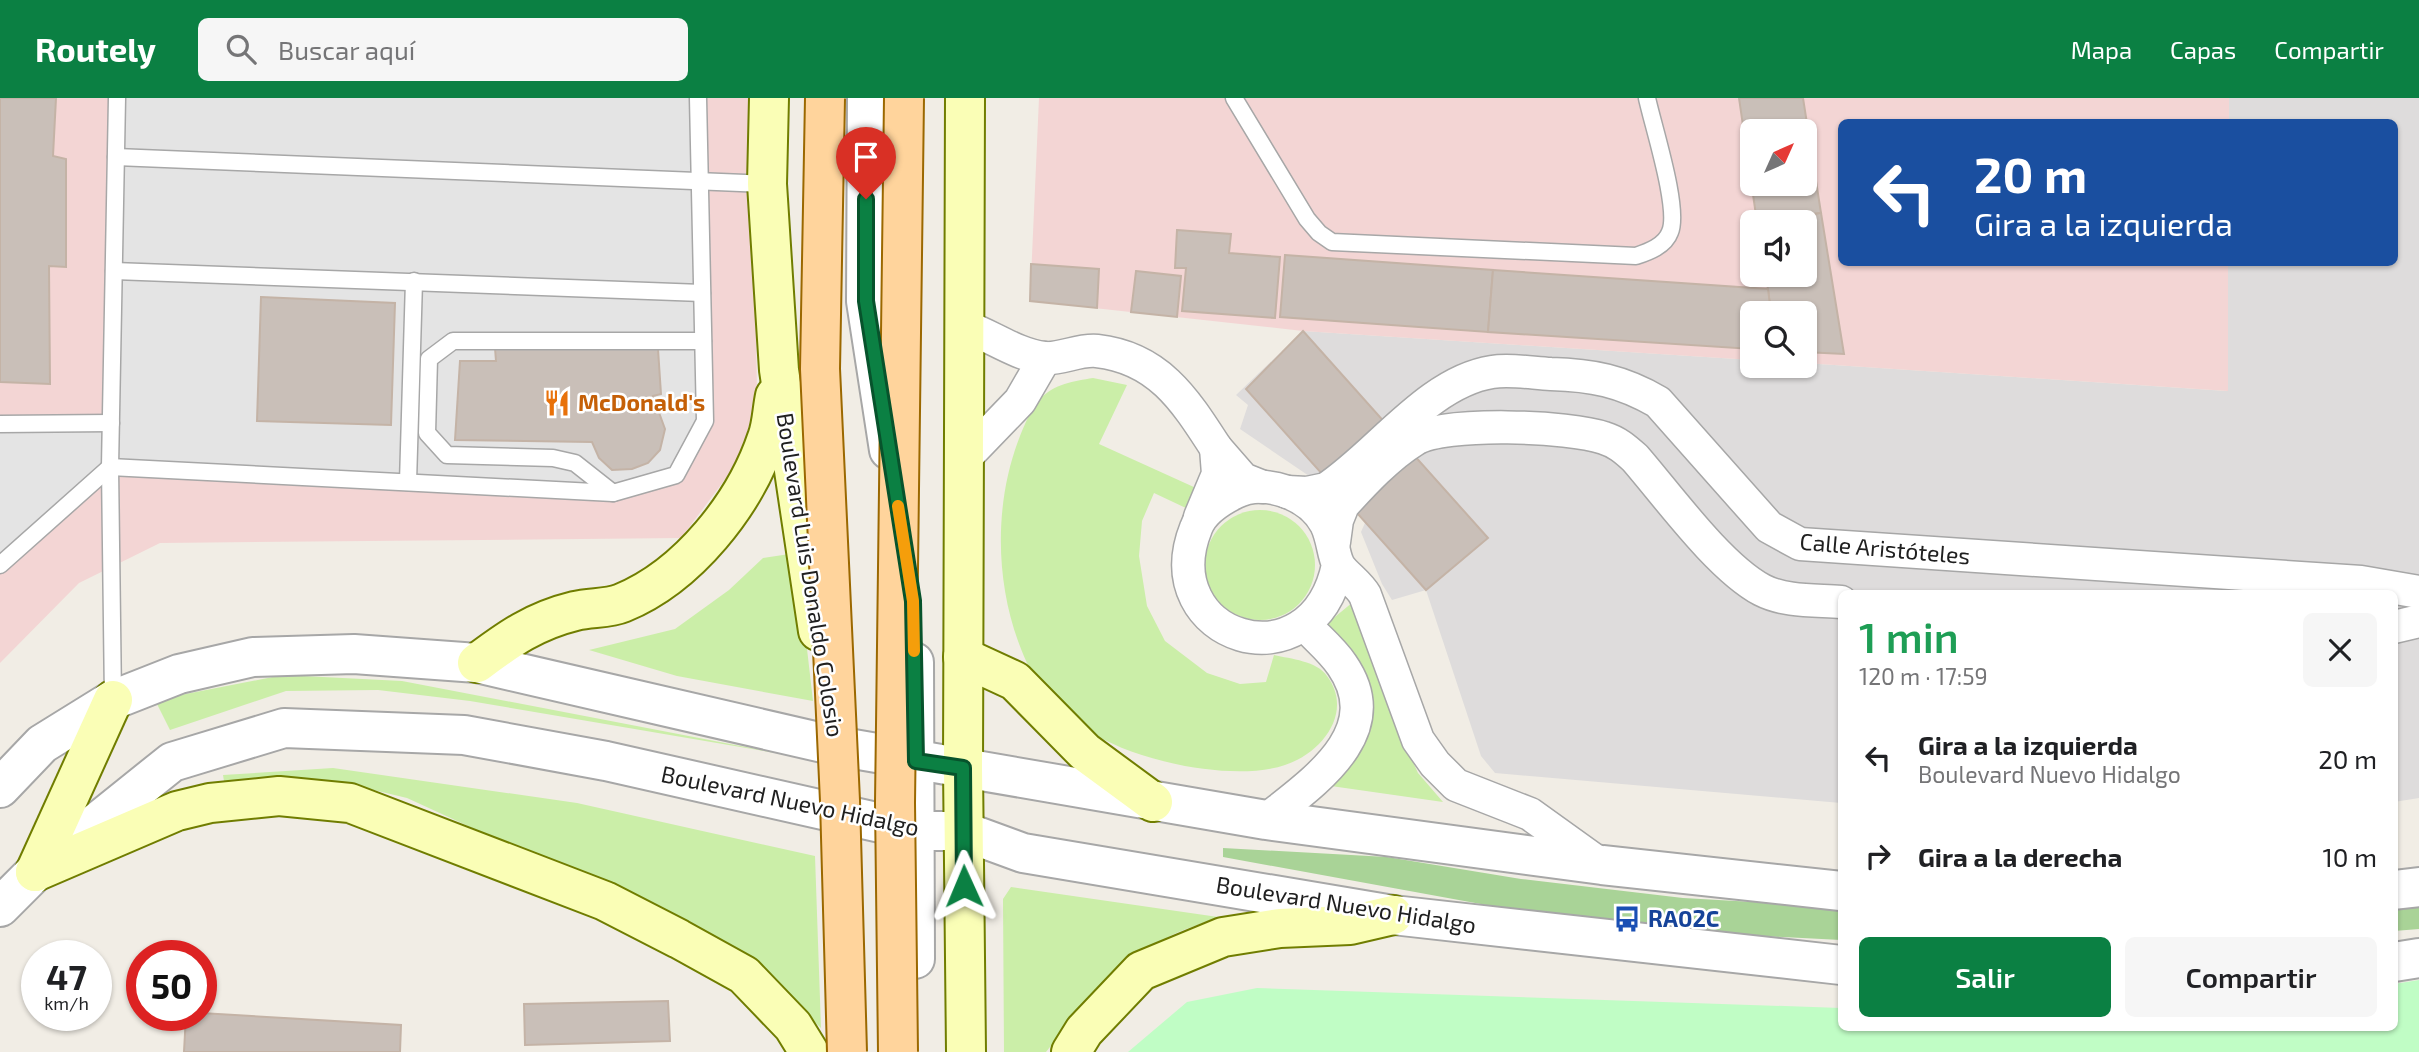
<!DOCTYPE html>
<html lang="es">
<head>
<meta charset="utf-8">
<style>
  body { margin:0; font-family:"Exo 2",sans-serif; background:#f6f6f6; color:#202124; height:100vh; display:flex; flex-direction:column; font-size:26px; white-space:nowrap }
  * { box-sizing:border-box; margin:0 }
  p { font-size:23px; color:#757577 }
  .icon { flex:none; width:38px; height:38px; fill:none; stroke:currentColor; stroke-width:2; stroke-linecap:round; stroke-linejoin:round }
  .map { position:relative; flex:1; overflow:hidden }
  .details { position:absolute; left:1838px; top:492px; width:560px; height:441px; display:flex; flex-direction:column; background:#fff; border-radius:10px; box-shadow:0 2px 5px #0004 }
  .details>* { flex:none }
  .banner { position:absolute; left:1838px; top:21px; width:560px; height:147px; border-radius:10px; box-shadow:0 2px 5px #0004; background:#1a4fa0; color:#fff; overflow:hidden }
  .needle { width:46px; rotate:45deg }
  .fabs { position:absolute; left:1740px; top:21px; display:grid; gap:14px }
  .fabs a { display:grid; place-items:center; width:77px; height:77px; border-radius:10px; background:#fff; box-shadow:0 2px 5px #0004; font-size:35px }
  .speed { position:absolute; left:21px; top:842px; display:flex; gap:14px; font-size:35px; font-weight:700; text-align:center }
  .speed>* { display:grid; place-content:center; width:91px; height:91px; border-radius:50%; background:#fff; box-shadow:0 2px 5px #0004; line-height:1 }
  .speed small { font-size:18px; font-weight:400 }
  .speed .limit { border:10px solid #d22; background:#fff; color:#111 }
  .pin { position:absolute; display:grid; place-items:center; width:60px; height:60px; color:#fff; margin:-72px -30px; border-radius:50% 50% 50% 0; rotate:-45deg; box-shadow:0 0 7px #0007 }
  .pin .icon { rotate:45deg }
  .me { position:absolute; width:77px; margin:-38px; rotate:359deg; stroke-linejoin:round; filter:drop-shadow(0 0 5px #0008) }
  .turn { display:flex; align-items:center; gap:24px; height:147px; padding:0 21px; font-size:32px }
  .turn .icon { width:91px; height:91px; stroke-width:2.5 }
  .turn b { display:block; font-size:49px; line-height:60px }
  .round { display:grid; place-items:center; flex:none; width:74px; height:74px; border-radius:10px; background:#f6f6f6 }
  .head { display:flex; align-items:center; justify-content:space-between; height:119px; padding:0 21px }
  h1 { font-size:42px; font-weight:600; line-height:52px; color:#1e9e55 }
  .cta { display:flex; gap:14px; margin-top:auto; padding:14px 21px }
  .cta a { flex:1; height:80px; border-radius:10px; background:#0b8043; color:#fff; font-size:28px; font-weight:600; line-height:80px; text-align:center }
  .cta a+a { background:#f6f6f6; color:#202124 }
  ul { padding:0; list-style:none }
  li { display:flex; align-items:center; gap:21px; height:98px; padding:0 21px }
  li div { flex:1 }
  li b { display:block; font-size:26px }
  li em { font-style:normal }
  header { display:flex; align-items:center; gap:42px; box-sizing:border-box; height:98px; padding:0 35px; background:#0b8043; color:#fff }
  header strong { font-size:33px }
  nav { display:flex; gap:38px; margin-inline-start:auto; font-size:24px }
  .search { width:490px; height:63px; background:#f6f6f6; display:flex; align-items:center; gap:18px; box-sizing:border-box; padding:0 24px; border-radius:10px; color:#757577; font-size:26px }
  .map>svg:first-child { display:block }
  .residential { fill:#dedcdc }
  .commercial { fill:#f3d5d4; fill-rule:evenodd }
  .grass { fill:#cbeea8 }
  .forest { fill:#a9d397 }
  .park { fill:#c0fdc5 }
  .parking { fill:#e4e4e4 }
  .building { fill:#c9bfb8; stroke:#c4b3a6; stroke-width:2; fill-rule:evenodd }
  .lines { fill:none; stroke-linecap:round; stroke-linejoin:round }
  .service-casing { stroke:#a7a7a7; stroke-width:19 }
  .minor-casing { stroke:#a7a7a7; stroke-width:35 }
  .tertiary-casing { stroke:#a7a7a7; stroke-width:42 }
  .secondary-casing { stroke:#707d00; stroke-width:42 }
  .service { stroke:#fff; stroke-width:16 }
  .minor { stroke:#fff; stroke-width:32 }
  .tertiary { stroke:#fff; stroke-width:38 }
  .secondary { stroke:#fafeb6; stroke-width:38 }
  .primary-bridge-casing { stroke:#9b6800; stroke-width:42; stroke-linecap:butt }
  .primary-bridge { stroke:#ffd49c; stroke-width:38 }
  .route-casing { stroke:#07532c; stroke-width:18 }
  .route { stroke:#0b8043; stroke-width:12 }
  .slow { stroke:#f59e0b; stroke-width:12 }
  .labels { text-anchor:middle; stroke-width:5; stroke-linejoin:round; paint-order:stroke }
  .food-label { font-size:23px; font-weight:bold; fill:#c56008; stroke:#fff; text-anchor:start }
  .street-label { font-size:23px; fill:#202020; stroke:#fff }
  .transit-label { font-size:23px; font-weight:bold; fill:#164399; stroke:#fff; text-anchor:start }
</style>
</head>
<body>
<header>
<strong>Routely</strong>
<div class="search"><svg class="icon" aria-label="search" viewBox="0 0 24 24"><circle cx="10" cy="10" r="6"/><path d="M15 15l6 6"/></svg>Buscar aquí</div>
<nav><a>Mapa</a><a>Capas</a><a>Compartir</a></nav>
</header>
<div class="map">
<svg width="2419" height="954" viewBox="0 0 2419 954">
  <rect width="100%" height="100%" fill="#f1ede5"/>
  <polygon class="residential" points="2229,0 2419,0 2419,700 2394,704 2394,495 1841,495 1841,705 1495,675 1481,658 1426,492 1392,502 1382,486 1361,434 1368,418 1240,331 1248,307 1236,297 1303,233 1752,262 1752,268 1804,265 2227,293 2228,165 2394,164 2394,24 2229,24"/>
  <g class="commercial">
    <polygon points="0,0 752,0 757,295 741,360 681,440 160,445 79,485 0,565"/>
    <path d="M1039,0H2229V24H1841V164L2228,165V293L1804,265V215H1752V262L1303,233L1030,203ZM1752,33H1804V86H1752ZM1752,124H1804V177H1752Z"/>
  </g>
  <g class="grass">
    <path d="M1093,280L1127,287L1099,346L1196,390L1188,411L1154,395L1142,423L1139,458L1147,508L1165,543L1207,575L1240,586L1266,584L1274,557C1291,561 1317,563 1327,578C1354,614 1322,655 1285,667C1235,684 1140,664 1096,637C1068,619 1041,596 1027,565C995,496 992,409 1020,338C1025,326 1031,310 1040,301C1054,286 1074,283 1093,280Z"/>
    <circle cx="1260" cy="467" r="55"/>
    <polygon points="796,455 813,603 677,578 589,552 675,531 729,492 763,460"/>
    <polygon points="1353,504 1400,636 1418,675 1443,704 1317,686 1371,619 1365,577 1324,528"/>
    <polygon points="283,577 402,583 787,657 470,603 378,592 286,593 170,632 155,602"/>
    <polygon points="333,670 577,705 815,758 821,930 779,890 573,776 407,700 357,688 224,683 223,677"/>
    <path d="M1011,789L1218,819C1202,826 1183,831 1168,839C1118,866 1080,910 1046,954H1004L1003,801Z"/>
  </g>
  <g class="forest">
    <polygon points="1223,750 1387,759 1521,781 1683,800 1841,809 1841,842 1683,834 1519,813 1223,759"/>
    <polygon points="2419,801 2419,831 2394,833 2394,803"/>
  </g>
  <polygon class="park" points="2419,882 2419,954 1128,954 1187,904 1257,890 1841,910 1841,929 2394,929 2394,886"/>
  <polygon class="parking" points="116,0 698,0 705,323 676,377 613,395 110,369 0,467 0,326 110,325"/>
  <g class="building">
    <polygon points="0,0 56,0 53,58 66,61 66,169 49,168 50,286 0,284"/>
    <path d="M1739,0H1803L1821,115L1757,124ZM1752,33H1804V86H1752Z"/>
    <polygon points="1821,115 1844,256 1804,254 1804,215 1771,215 1766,177 1804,177 1804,124 1760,124"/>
    <polygon points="1177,132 1231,136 1229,155 1280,159 1275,220 1182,213 1186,170 1175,170"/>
    <polygon points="1285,157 1493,172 1488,234 1280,219"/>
    <polygon points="1031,166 1099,171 1097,210 1030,203"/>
    <polygon points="1493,172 1768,191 1771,215 1752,215 1752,251 1488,234"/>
    <polygon points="1136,173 1181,178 1177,219 1131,214"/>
    <polygon points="261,199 395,205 391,327 257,323"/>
    <polygon points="1303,233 1488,440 1426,492 1246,291"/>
    <polygon points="495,250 658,251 661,296 653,298 665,331 660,352 648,365 632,371 612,372 599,360 592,344 455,342 460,263 496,263"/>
    <polygon points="668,903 670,943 525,947 524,906"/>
    <polygon points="201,915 401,927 400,954 184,954 186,917"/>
  </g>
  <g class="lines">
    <g class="service-casing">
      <g id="service">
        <path d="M1234,0L1307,121L1319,135L1332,144L1636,158C1648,154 1665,148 1670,134C1680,111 1653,28 1647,0"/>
        <polyline points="116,59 767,86"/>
        <polyline points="114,173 702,195"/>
        <polyline points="0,326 111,325"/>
        <polyline points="408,384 414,183"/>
        <polyline points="613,395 575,365 553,360 447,357 427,335 429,261 453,243 703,243"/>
        <polyline points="0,467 110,369 613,395 676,377 705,323 698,0"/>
        <polyline points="113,602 110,369 117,0"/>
      </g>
    </g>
    <g class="minor-casing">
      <g id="minor">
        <path d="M964,228C990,237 1017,257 1044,260C1060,262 1079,251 1097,253C1159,260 1185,302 1216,350"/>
        <polyline points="964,361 1020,303 1045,260"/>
        <path d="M1287,394L1307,395L1326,391C1378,357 1428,284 1492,274C1510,271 1532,275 1551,276C1592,277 1622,283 1658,304L1769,429L1800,446L2361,484L2419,494"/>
        <polyline points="1200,419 1218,376 1216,350 1243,381 1263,389"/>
        <path d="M1334,444L1337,422L1343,407C1363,385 1388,358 1414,342C1444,323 1570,328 1604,340C1617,344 1625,351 1635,360C1668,398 1719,469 1762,492C1785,504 1816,502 1841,504"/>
        <path d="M1338,467C1312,592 1152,540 1196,430C1202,413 1218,403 1234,395C1264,379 1310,396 1326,426C1333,440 1333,456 1338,466C1342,475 1359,486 1365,497L1418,642L1435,666L1456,687L1530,716L1601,767"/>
        <polyline points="2394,529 2419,523"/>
        <path d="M1266,722C1312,685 1389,635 1342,567C1332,552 1317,540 1305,527"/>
      </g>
    </g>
    <g class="tertiary-casing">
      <g id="tertiary">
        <polyline points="867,0 866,203 889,352"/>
        <polyline points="914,564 915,861"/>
        <polyline points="0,690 42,646 113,602 179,576 253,559 354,556 477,565 836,648 1266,722 1602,767 1841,793"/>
        <polyline points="2394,792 2419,789"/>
        <polyline points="0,809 35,774 172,664 284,630 464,637 606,663 916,733 963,733 1023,755 1393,817 1841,867"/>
        <polyline points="2394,864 2419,860"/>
      </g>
    </g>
    <g class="secondary-casing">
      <g id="secondary">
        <polyline points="769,0 767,86 779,272 818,533"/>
        <polyline points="965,0 963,670 966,954"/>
        <polyline points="963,559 1015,583 1085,654 1153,704"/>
        <path d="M477,565C509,541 534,523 575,513C590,509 608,511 622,505C688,478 745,406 767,340C772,327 772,312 775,298"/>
        <polyline points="35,774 177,713 210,705 279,698 350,705 605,803 679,841 744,877 793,928 809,954"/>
        <polyline points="35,774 113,602"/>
        <polyline points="1071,954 1084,933 1141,873 1223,839 1280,830 1350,827 1393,817"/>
      </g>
    </g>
    <use href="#service" class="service"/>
    <use href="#minor" class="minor"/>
    <use href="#tertiary" class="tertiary"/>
    <use href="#secondary" class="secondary"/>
    <g class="primary-bridge-casing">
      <g id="primary-bridge">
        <polyline points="825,0 820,271 840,703 847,954"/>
        <polyline points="898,954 895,705 904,0"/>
      </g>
    </g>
    <use href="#primary-bridge" class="primary-bridge"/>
  </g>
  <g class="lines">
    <g class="route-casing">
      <polyline id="route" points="866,101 866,203 913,503 916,663 963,670 964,788"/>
    </g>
    <use href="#route" class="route"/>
    <polyline class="slow" points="898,408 913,503 914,553"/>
  </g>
  <defs>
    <g id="restaurant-bare" transform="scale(2.1)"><path d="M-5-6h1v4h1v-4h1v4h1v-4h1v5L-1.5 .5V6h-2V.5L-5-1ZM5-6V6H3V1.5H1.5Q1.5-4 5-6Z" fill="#e8710a" stroke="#fff" stroke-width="2.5" paint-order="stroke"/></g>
    <g id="bus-bare" transform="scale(2.1)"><path d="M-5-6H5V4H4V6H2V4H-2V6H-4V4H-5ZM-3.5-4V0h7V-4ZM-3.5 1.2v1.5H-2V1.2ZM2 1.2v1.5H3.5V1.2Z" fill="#1a4fb4" stroke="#fff" stroke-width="2.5" paint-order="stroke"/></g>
  </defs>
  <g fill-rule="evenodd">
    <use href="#restaurant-bare" x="557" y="305"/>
    <use href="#bus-bare" x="1627" y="821"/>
  </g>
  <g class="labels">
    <g class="food-label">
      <text x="578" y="313">McDonald's</text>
    </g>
    <g class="street-label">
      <text transform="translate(1885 451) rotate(5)" y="8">Calle Aristóteles</text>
      <text transform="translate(810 477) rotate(81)" y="8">Boulevard Luis Donaldo Colosio</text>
      <text transform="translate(790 703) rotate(12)" y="8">Boulevard Nuevo Hidalgo</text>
      <text transform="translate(1346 807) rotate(9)" y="8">Boulevard Nuevo Hidalgo</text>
    </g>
    <g class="transit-label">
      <text x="1648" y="829">RA02C</text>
    </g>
  </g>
</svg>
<div class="fabs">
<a><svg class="needle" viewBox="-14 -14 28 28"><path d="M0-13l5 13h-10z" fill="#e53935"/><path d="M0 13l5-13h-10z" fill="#757577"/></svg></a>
<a><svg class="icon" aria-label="sound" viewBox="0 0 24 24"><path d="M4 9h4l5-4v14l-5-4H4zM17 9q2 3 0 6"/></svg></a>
<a><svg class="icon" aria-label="search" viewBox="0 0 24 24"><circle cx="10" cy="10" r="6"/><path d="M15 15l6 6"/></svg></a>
</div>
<div class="speed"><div>47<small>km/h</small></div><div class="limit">50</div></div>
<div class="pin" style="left:866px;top:101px;background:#d93025"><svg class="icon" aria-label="arrive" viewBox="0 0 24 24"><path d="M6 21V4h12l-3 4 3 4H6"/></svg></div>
<svg class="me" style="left:964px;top:788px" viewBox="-20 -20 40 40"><path d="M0-17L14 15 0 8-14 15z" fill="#0b8043" stroke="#fff" stroke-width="4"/></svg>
<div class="banner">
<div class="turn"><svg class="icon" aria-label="left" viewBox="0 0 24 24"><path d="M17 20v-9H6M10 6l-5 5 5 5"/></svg><div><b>20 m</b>Gira a la izquierda</div></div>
</div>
<section class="details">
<div class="head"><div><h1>1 min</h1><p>120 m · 17:59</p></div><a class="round"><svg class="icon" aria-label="close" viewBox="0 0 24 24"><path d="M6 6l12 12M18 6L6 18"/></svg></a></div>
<ul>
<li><svg class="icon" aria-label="left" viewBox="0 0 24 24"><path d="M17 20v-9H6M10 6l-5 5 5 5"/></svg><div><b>Gira a la izquierda</b><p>Boulevard Nuevo Hidalgo</p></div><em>20 m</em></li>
<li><svg class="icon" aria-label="right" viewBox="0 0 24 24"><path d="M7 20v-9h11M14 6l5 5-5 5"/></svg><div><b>Gira a la derecha</b></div><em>10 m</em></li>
</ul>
<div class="cta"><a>Salir</a><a>Compartir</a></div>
</section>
</div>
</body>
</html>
